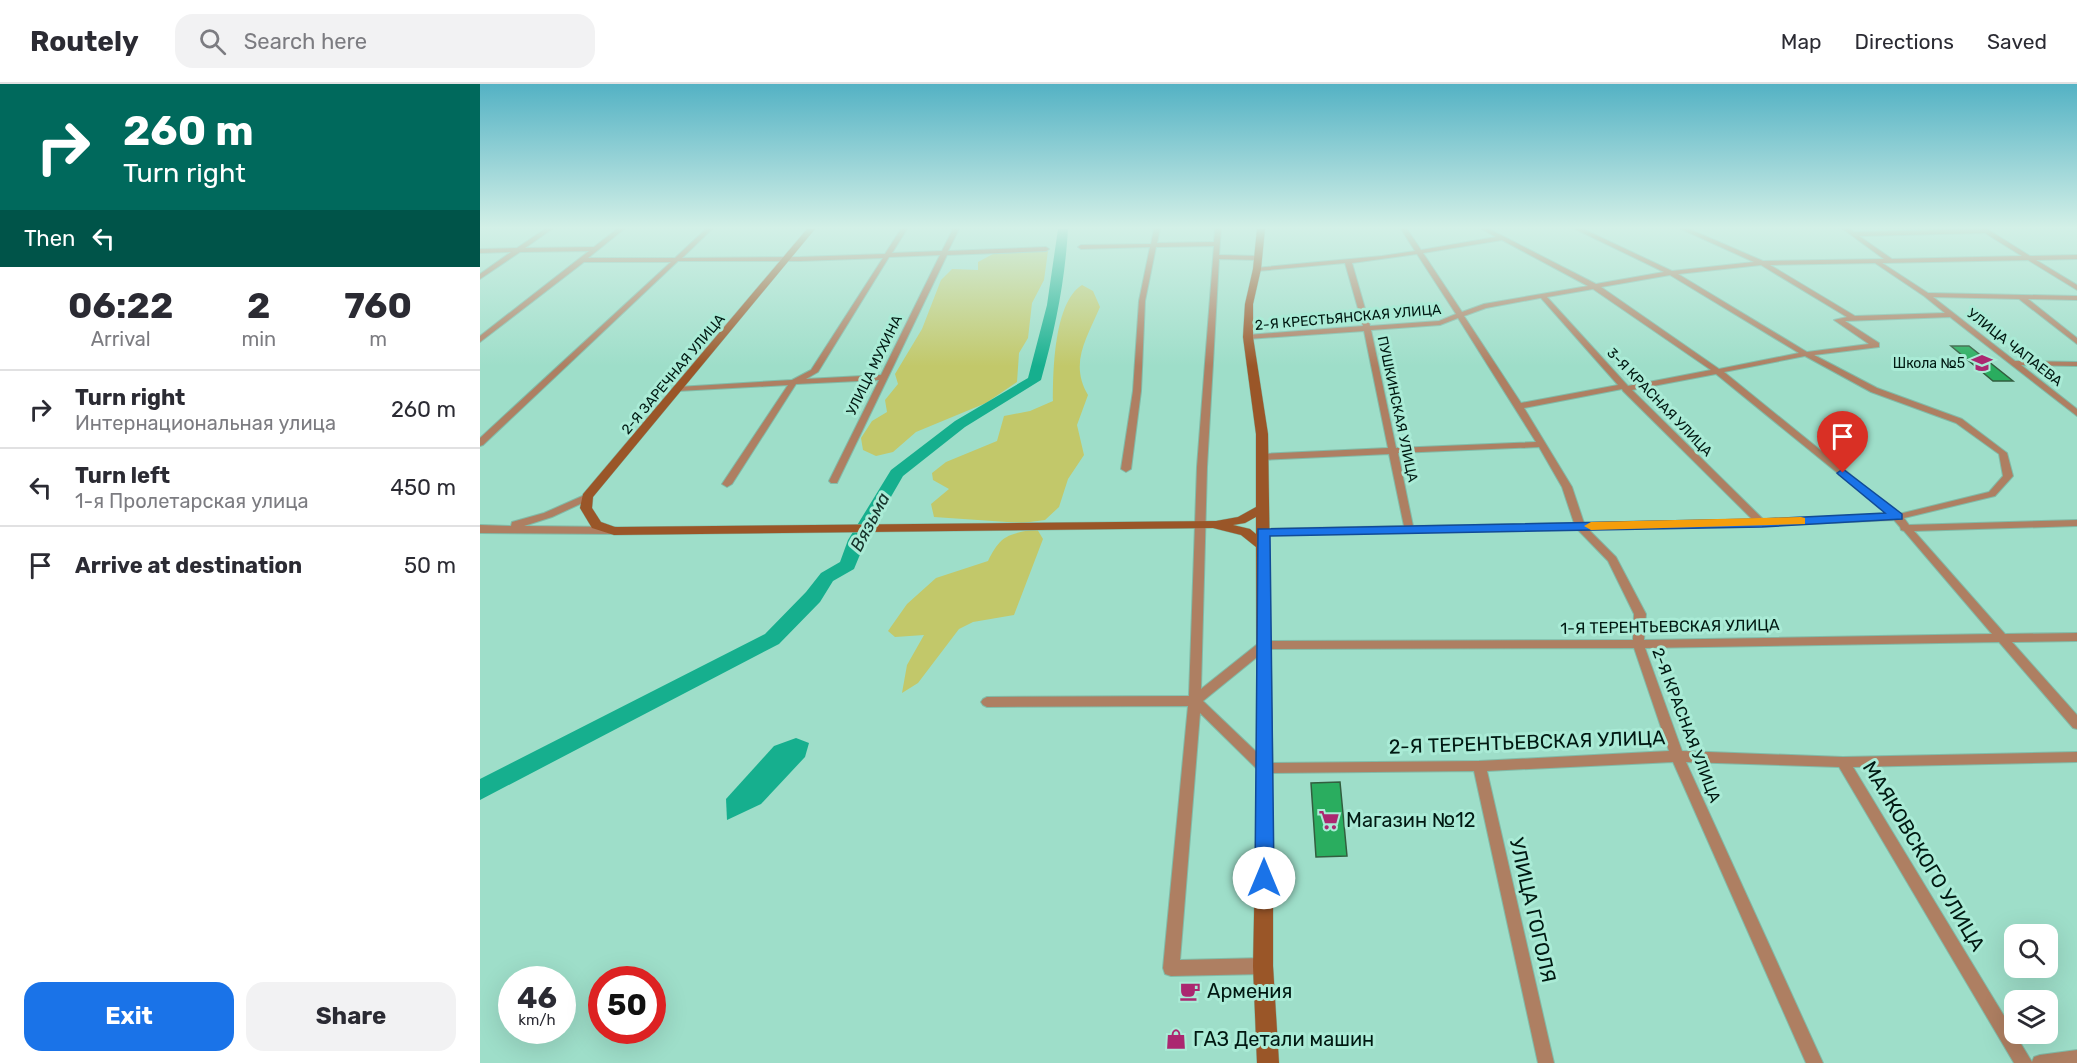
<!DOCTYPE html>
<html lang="en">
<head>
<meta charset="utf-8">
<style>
  body { margin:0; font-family:Rubik,sans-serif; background:#f2f2f3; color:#2b2b33; height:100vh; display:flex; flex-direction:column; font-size:22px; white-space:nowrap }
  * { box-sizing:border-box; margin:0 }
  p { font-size:20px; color:#7c7c81 }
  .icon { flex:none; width:33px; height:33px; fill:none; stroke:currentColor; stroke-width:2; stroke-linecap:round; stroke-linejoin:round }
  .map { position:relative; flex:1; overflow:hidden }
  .panel { display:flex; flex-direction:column; background:#fff; width:480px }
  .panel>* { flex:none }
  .guide { background:#00695c; color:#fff; overflow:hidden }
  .buttons { position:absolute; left:1524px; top:840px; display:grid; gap:12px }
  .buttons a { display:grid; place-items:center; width:54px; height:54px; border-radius:12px; background:#fff; box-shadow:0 6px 24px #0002; font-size:30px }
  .speed { position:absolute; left:18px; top:882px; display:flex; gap:12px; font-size:30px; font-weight:700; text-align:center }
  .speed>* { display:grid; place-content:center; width:78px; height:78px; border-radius:50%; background:#fff; box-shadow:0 6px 24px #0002; line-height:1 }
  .speed small { font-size:15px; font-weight:400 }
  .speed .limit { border:9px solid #d22; background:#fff; color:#111 }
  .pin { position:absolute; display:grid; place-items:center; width:51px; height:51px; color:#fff; margin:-62px -26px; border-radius:50% 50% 50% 0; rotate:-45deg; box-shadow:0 0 6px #0007 }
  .pin .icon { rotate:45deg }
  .me { position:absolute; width:66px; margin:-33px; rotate:0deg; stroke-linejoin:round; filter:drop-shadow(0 0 4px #0008) }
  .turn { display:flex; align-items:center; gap:21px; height:126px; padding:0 24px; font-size:27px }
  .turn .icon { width:78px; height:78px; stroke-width:2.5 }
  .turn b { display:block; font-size:42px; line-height:51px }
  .then { display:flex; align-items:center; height:57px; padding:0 24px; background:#0003; gap:12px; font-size:22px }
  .eta { display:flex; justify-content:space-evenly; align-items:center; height:102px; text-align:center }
  .eta b { font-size:36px; font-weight:700; line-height:42px }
  .action { display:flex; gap:12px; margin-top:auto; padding:12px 24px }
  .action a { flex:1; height:69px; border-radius:18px; background:#1a73e8; color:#fff; font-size:24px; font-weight:700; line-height:69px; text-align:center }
  .action a+a { background:#f2f2f3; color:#2b2b33 }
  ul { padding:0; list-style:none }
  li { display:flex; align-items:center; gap:18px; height:78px; padding:0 24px; border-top:2px solid #e1e1e2 }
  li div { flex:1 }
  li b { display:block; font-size:22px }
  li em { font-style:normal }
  header { display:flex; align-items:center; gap:36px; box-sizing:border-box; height:84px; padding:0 30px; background:#fff; border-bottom:2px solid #e1e1e2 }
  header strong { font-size:28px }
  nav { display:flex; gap:33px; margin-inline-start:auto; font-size:21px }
  .search { width:420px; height:54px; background:#f2f2f3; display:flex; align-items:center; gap:15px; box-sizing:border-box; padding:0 21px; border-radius:18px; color:#7c7c81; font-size:22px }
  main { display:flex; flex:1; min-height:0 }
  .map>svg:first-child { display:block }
  .green { fill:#c2c86a }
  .water { fill:#16af8e }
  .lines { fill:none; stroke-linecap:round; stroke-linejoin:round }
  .river { fill:#16af8e; fill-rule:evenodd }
  .building { fill:#2aad5f; stroke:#325e3f; stroke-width:1.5 }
  .minor-casing { stroke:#82bba8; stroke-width:2 }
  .tertiary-casing { stroke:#82bba8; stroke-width:2 }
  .secondary-casing { stroke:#82bba8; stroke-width:1 }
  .minor { fill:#ae7f62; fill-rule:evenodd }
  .tertiary { fill:#ae7f62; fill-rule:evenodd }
  .secondary { fill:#9a5628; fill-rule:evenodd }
  .route { fill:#1a73e8; stroke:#114b97; stroke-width:1.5 }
  .slow { fill:#f59e0b }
  .labels { text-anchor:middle; stroke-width:6; stroke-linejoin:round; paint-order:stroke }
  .far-street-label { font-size:14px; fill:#011912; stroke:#aaebd6 }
  .far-poi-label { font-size:14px; fill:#011912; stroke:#aaebd6; text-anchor:end }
  .street-label { font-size:16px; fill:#011912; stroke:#aaebd6 }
  .water-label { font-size:18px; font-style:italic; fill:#17332b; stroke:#aaebd6 }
  .near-street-label { font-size:20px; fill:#011912; stroke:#aaebd6 }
  .near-poi-label { font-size:20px; fill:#011912; stroke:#aaebd6; text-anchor:start }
</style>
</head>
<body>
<header>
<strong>Routely</strong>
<div class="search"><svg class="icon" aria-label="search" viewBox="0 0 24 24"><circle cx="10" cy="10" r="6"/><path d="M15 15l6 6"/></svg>Search here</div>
<nav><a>Map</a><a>Directions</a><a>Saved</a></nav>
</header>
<main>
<section class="panel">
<div class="guide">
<div class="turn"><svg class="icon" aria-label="right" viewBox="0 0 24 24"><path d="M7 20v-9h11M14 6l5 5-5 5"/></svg><div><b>260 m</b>Turn right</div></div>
<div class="then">Then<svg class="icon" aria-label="left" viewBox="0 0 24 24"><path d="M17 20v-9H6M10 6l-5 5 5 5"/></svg></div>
</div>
<div class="eta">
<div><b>06:22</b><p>Arrival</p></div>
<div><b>2</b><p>min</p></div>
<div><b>760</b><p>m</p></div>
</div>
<ul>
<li><svg class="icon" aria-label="right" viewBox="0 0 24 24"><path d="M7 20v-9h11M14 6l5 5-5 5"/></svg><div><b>Turn right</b><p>Интернациональная улица</p></div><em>260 m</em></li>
<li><svg class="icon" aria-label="left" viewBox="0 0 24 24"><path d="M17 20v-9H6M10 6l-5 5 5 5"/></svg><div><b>Turn left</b><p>1-я Пролетарская улица</p></div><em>450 m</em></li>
<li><svg class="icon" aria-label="arrive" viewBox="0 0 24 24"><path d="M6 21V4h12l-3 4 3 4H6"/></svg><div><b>Arrive at destination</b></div><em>50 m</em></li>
</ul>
<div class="action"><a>Exit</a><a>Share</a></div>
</section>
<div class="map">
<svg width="1597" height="979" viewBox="0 0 1597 979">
  <rect width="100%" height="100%" fill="#9edec9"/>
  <g class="green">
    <polygon points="568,167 564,196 552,219 548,254 539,269 537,298 506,319 436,348 413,368 396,372 383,366 381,354 392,337 407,328 405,316 418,300 415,290 442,245 461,196 472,185 498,186 498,178 513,170"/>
    <path d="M602,201L613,207L620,223C607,254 589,279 608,311L597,341L604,371L588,395L579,423L565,436L542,439L454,433L451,420L469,405L453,396L452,389L466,378L517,357L524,332L550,327L573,317C573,287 574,218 602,201Z"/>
    <path d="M557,445L563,455L534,531L493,538L479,545L438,599L422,609L427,581L444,551L415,553L408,547L427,520L456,494L508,477C521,450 529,450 557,445Z"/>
  </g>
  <polygon class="water" points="316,654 329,659 325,673 281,720 247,736 246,715 294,662"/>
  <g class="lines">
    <path class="river" d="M578,145H588C585,197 575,246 561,296L485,343L423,392L386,456L374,485L353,497L340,518L299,560L0,716V695L285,550L326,508L341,489L360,478L368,456L411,386L475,337L548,294L567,221Z"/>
  </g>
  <g class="building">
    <polygon points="1471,262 1489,262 1533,297 1513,297"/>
    <polygon points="860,698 867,772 836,773 831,699"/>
  </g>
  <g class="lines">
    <g class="minor-casing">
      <g id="minor">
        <path d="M65,145H72L45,164L114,163L137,145H144L108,174H195L226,145H232L202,174L320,173L405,170L421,145H427L412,169L462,167L473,145H479L468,167L566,163L569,165L566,167L467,171L357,399H351L349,397L399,296L316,300L252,400L247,403L242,400L308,301L198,307L194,305L198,303L312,296L331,286L403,174L320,177H198L3,361L0,362V354L191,178H104L0,258V252L109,167L40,168L0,195V190L31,168L0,169V165L37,164ZM460,171L401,291L326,295L338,288L409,173Z"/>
        <path d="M674,145H680L677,159L734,158L735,145H741L739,171L778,172L781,174L778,176L739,175L727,383L721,605L780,558L784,557L1153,556L1154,530L1128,477L1097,445L779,450L778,448L783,445L924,442L909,370L782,376L778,373L782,370L908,364L884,247L768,255L764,253L768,251L883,242L865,179L777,187L775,186V184L902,172L935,167L921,145H927L941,166L1016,153L1002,145H1009L1116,200L1184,188L1095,145H1103L1192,187L1274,178L1201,145H1209L1283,177L1404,175L1363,145H1370L1374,148L1507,145L1550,172L1597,171V175L1556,176L1597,201V206L1548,176L1402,179L1448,209L1597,212V216L1548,215L1597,254V260L1539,215L1453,213L1535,277L1597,278V282L1541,281L1597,325V332L1470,233L1365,237L1399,259V263L1334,271L1397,304L1482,335L1527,369L1533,392L1515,412L1424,434L1429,441L1597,436V442L1434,447L1525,550L1597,549V557L1532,558L1597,631V645L1593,644L1519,558L1165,564L1202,667L1363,673L1597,668V678L1373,683L1552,978L1554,973L1560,971L1597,966V979H1534L1359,683L1206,678L1343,979H1326L1193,678L1007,687L1074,979H1058L994,687L785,689L780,688L720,629L700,876L783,874L789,876L791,882L789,888L783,890L691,892L685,890L683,884L708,622L507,623L503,621L501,618L503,615L507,613L709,612L717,383L734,162L676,163L665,217L661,307L651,385L646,388L641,385L653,307L659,217L670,163L601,165L598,163L601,161L671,160ZM1505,149L1542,172L1412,175L1379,152ZM1022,156L1108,202L1004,220L982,228L943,169ZM937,170L976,230L959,237L890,242L872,179ZM1395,179L1444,212L1465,229L1375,232L1290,181ZM1281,181L1367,233L1354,236L1389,260L1327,268L1198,190ZM1190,191L1319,269L1239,285L1121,203ZM1113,205L1231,286L1148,302L1067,213ZM1060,214H1061L1138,301L1041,319L984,232L1006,224ZM978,234L1056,358L916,364L891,246L960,241ZM1325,272L1391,308L1476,339L1519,370L1523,392L1509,408L1419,430L1244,288ZM1236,290L1408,430L1284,436L1152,306ZM1142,305L1143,307L1273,436L1104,439L1092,403L1044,324ZM1059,363L1082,403L1094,439L933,442L918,369ZM1414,436L1420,443L1421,446L1424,447L1512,550L1164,556L1166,530L1136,473L1108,445L1282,442ZM1154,564L1189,667L999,677L788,679L723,617L787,565Z"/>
      </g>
    </g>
    <g class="tertiary-casing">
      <polygon id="tertiary" points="107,410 112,413 111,415 72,433 44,442 134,443 138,444 140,447 138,450 0,449 0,441 31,442 32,438 64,429"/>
    </g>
    <g class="secondary-casing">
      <path id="secondary" d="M327,145H335L113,413L112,424L121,438L135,443L736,437L758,433L776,423V350L763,253L765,220L773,185L777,145H785L781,185L773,220V253L788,350L793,684V882L799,979H777L773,882L777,684L776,463L761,451L733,444L134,451L112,444L100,424L103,410ZM776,433V450L770,445L753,441L765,439Z"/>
    </g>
    <use href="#minor" class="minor"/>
    <use href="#tertiary" class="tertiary"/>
    <use href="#secondary" class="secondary"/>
  </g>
  <linearGradient id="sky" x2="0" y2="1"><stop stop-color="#54b2c4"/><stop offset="0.51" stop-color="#d3f0e7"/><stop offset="1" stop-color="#d3f0e7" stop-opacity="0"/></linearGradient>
  <rect width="1597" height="282" fill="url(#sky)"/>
  <polygon class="route" points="1363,385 1422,430 1422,435 1282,443 790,452 794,794 791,800 784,803 777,800 775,794 778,445 1282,435 1405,429 1359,391 1357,389"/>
  <polygon class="slow" points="1321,433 1325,434 1325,440 1111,446 1104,442 1111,438"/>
  <defs>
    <g id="school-bare" transform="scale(1.62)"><path d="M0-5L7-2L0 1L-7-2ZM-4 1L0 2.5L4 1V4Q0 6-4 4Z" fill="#ab2770" stroke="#aaebd6" stroke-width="2.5" paint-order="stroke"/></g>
    <g id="supermarket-bare" transform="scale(1.62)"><path d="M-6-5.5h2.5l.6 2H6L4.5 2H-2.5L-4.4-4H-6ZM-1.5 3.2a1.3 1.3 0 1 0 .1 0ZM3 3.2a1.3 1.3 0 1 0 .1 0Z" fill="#ab2770" stroke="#aaebd6" stroke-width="2.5" paint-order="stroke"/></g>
    <g id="cafe-bare" transform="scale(1.62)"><path d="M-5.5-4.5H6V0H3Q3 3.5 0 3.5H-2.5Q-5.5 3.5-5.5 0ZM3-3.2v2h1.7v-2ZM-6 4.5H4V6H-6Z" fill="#ab2770" stroke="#aaebd6" stroke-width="2.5" paint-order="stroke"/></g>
    <g id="shop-bare" transform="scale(1.62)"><path d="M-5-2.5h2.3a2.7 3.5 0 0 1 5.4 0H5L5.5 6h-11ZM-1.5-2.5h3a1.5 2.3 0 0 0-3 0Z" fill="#ab2770" stroke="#aaebd6" stroke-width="2.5" paint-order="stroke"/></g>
  </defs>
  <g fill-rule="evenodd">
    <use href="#school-bare" x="1502" y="279"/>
    <use href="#supermarket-bare" x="849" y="736"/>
    <use href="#cafe-bare" x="710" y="907"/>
    <use href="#shop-bare" x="696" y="955"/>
  </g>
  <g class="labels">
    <g class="far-street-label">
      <text transform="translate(868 233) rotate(-5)" y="5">2-Я КРЕСТЬЯНСКАЯ УЛИЦА</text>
      <text transform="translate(1535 263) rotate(38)" y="5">УЛИЦА ЧАПАЕВА</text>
      <text transform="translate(394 281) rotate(-64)" y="5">УЛИЦА МУХИНА</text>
      <text transform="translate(193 290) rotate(-50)" y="5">2-Я ЗАРЕЧНАЯ УЛИЦА</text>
      <text transform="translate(1180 318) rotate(46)" y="5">3-Я КРАСНАЯ УЛИЦА</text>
      <text transform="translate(918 325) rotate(78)" y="5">ПУШКИНСКАЯ УЛИЦА</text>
    </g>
    <g class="far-poi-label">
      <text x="1485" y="284">Школа №5</text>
    </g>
    <g class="street-label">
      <text transform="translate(1190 542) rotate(-1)" y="6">1-Я ТЕРЕНТЬЕВСКАЯ УЛИЦА</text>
      <text transform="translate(1207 641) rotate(69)" y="6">2-Я КРАСНАЯ УЛИЦА</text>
    </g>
    <g class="water-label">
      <text transform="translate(390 438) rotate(-62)" y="6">Вязьма</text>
    </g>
    <g class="near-street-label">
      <text transform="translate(1047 658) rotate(-2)" y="7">2-Я ТЕРЕНТЬЕВСКАЯ УЛИЦА</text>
      <text transform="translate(1444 772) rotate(59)" y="7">МАЯКОВСКОГО УЛИЦА</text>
      <text transform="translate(1053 826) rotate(77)" y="7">УЛИЦА ГОГОЛЯ</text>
    </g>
    <g class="near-poi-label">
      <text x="866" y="743">Магазин №12</text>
      <text x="727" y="914">Армения</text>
      <text x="713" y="962">ГАЗ Детали машин</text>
    </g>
  </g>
</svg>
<div class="buttons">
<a><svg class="icon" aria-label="search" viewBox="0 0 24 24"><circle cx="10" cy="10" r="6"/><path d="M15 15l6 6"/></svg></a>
<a><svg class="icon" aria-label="layers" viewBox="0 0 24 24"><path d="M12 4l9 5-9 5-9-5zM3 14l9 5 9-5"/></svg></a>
</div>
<div class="speed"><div>46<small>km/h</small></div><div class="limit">50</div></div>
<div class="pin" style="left:1363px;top:389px;background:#d93025"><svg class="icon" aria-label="arrive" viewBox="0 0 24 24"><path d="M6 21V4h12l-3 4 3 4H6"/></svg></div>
<svg class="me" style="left:784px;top:794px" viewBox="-20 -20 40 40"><circle r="19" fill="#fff"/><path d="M0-13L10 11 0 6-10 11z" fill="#1a73e8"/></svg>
</div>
</main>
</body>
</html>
